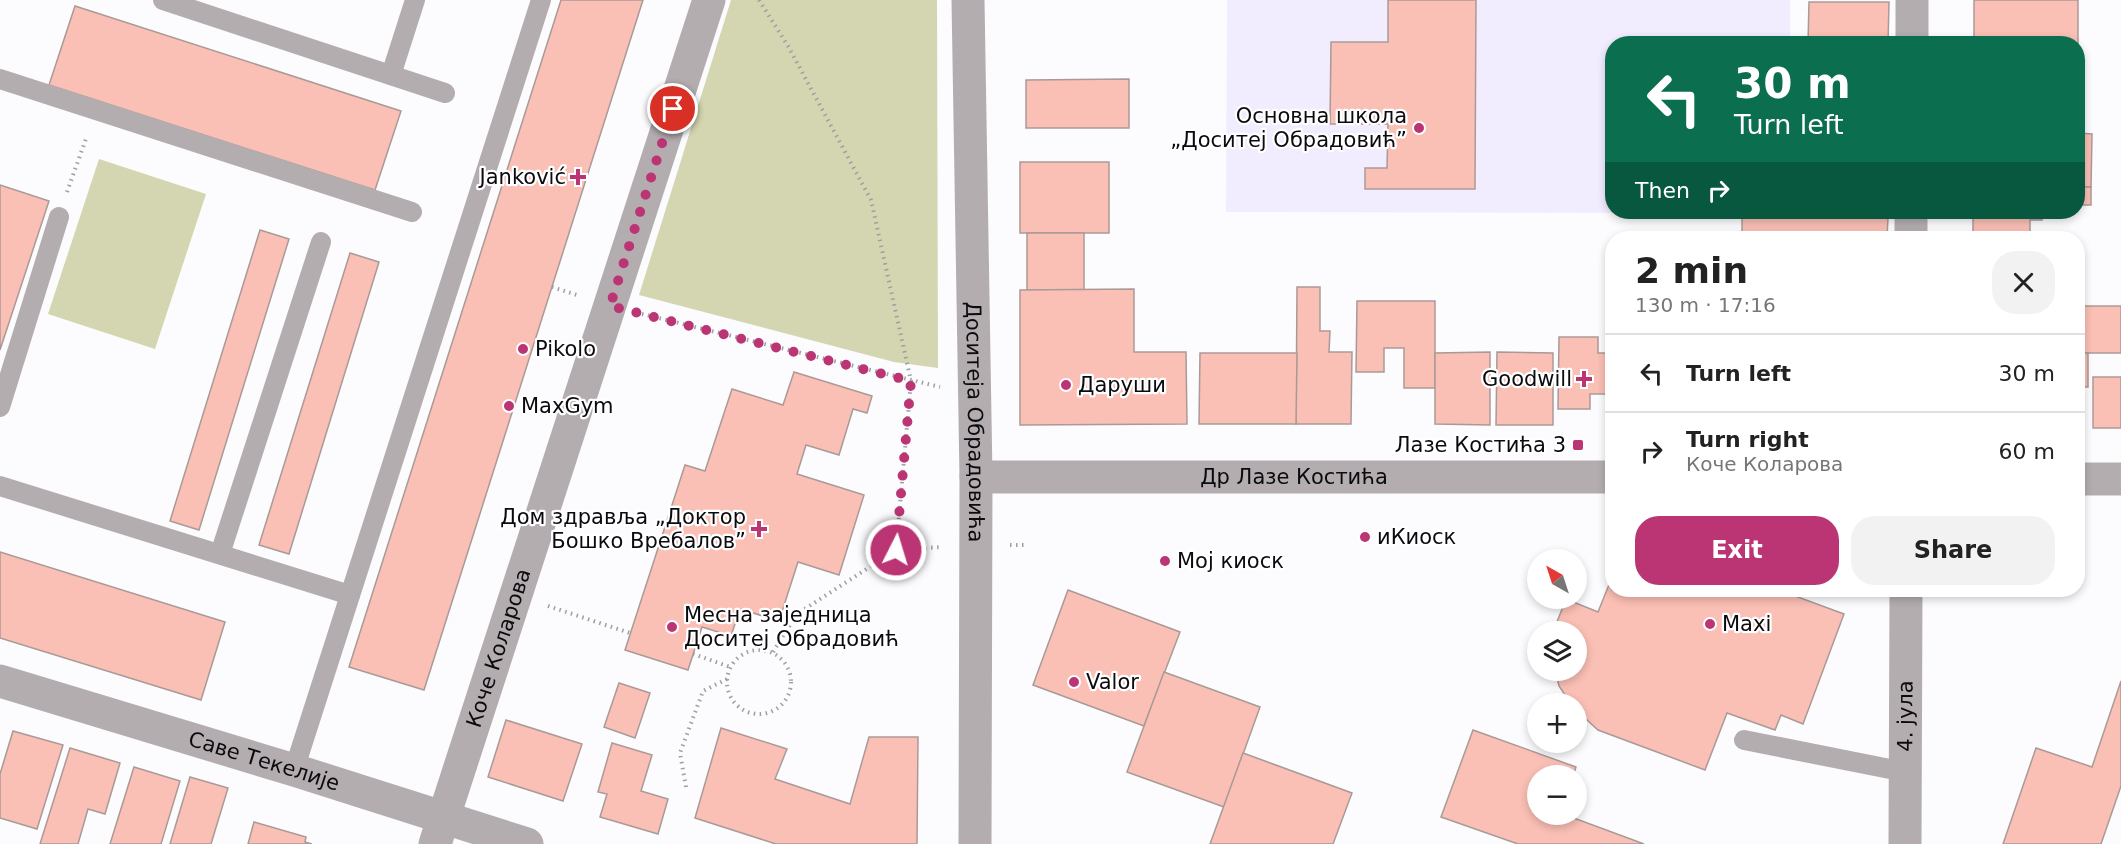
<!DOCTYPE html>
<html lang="en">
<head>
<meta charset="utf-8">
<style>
  body { margin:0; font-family:"DejaVu Sans",sans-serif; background:#f2f2f2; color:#222; height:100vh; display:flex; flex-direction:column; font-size:22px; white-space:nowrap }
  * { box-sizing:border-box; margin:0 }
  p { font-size:20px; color:#767676 }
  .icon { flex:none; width:33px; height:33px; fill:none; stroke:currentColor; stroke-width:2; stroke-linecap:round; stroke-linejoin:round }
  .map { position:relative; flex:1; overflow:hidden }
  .side { position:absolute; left:1605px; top:231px; width:480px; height:366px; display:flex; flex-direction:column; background:#fff; border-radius:24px; box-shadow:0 3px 9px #0003 }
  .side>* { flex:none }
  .top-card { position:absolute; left:1605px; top:36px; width:480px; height:183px; border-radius:24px; box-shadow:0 3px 9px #0003; background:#0b6e4f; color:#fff; overflow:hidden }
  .needle { width:39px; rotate:321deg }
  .controls { position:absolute; left:1527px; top:549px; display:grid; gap:12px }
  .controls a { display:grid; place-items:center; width:60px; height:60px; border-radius:50%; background:#fff; box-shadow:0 3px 9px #0003; font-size:30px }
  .pin { position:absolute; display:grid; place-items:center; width:51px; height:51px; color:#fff; margin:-26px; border:3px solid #fff; border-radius:50%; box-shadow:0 2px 6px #0007 }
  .me { position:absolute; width:66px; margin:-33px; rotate:5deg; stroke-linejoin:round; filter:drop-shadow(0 0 4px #0008) }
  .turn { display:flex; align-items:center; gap:21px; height:126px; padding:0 30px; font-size:27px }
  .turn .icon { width:78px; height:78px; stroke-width:2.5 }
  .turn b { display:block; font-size:42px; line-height:51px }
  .then { display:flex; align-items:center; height:57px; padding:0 30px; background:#0003; gap:12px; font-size:22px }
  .round { display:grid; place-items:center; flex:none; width:63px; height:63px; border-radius:24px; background:#f2f2f2 }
  .head { display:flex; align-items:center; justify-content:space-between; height:102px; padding:0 30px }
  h1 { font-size:36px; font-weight:600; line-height:45px }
  .button { display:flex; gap:12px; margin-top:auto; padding:12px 30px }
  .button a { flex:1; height:69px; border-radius:24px; background:#bb3474; color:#fff; font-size:24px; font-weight:600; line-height:69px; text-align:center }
  .button a+a { background:#f2f2f2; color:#222 }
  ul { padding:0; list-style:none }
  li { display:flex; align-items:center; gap:18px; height:78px; padding:0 30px; border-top:2px solid #e0e0e0 }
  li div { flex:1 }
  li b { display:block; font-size:22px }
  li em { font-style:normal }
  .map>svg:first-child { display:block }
  .built { fill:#f1edff }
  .green { fill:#d3d6b1 }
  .building { fill:#fabfb5; stroke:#aa9a97; stroke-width:1.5 }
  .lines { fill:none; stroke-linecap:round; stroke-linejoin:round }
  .path { stroke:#9f9ea2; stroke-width:4; stroke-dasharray:1.5 4.5; stroke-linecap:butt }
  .service { stroke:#b4adb0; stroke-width:20 }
  .minor { stroke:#b4adb0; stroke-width:33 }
  .tertiary { stroke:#b4adb0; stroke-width:33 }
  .route { stroke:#bb3474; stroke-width:10; stroke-dasharray:0 18 }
  .poi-dot { fill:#bb3474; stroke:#fff; stroke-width:2 }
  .labels { text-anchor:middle; stroke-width:4.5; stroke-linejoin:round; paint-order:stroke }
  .poi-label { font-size:21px; fill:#0b0a0f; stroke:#fff; text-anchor:start }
  .street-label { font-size:21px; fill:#0b0a0f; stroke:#fff }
</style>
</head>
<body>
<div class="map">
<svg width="2121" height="844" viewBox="0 0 2121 844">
  <rect width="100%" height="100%" fill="#fcfbfe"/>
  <polygon class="built" points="1227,0 1790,0 1790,43 1612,44 1612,212 1668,213 1226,212"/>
  <g class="green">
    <polygon points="731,0 937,0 938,368 894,362 639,295"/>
    <polygon points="99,159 206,194 155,349 48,314"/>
  </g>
  <g class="building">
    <polygon points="561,0 643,0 424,690 349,667"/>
    <polygon points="1388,0 1476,0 1475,189 1365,189 1365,168 1387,168 1388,124 1330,124 1331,42 1388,42"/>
    <polygon points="1974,0 2078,0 2078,61 2078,44 1974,44"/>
    <polygon points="1809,2 1889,2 1888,44 1808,44"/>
    <polygon points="75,6 401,111 375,190 49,85"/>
    <polygon points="1129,79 1129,128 1026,128 1026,80"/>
    <polygon points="2078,133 2092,134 2091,187 2078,187"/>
    <rect x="1020" y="162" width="89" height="71"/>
    <polygon points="0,185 49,201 0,350"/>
    <rect x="2078" y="187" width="13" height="18"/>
    <polygon points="1973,212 2042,212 2042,220 2030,220 2030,238 1973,238"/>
    <polygon points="1742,218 1888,218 1887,238 1742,238"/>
    <polygon points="260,230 289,239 199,530 170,521"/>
    <rect x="1027" y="233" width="57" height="57"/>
    <polygon points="350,253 379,262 289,554 259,545"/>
    <polygon points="1297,287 1320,287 1320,331 1330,331 1329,352 1352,352 1351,424 1296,424"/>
    <polygon points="1134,289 1134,352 1186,352 1187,424 1020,425 1020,290"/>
    <polygon points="1357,301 1435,301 1435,388 1404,388 1404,348 1384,348 1384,372 1356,372"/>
    <rect x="2078" y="306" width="43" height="47"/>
    <polygon points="1559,337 1598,337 1598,353 1612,353 1612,394 1590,394 1590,409 1558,409"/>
    <polygon points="1490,352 1490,425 1435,424 1435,353"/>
    <polygon points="1497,352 1553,353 1553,425 1496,425"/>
    <polygon points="1200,353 1297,353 1296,424 1199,424"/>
    <rect x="2078" y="353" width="10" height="34"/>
    <polygon points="794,372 872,396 867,413 853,409 839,455 806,445 797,474 864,495 839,575 798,562 779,621 740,609 731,636 702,627 688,670 625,650 685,465 705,471 732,389 783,405"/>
    <rect x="2093" y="377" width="28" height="51"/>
    <polygon points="0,552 225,622 201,700 0,638"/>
    <polygon points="1612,581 1612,590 1779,590 1844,614 1803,724 1781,715 1775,730 1727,713 1705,770 1598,730 1576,710 1576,704 1571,704 1559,686 1555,670 1576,670 1576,632 1553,632 1566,599 1598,612 1608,587"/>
    <polygon points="1068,590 1180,632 1144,726 1033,685"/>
    <polygon points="1164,672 1260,707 1224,807 1127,772"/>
    <polygon points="2121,681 2121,786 2101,844 2003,844 2036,748 2092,767"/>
    <polygon points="619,683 650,693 635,738 604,727"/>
    <polygon points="506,720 582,744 563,801 488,777"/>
    <polygon points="721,728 787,749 775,779 850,804 869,737 918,737 917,844 776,844 695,818"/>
    <polygon points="1473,730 1576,767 1573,776 1538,776 1538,814 1563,814 1644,844 1518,844 1441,817"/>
    <polygon points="13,731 63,745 37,829 0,818 0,774"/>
    <polygon points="612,743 652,755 641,791 668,799 658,834 600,817 607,794 598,792"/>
    <polygon points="70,748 120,763 105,814 88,809 78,844 40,844"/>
    <polygon points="1243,753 1352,793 1333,844 1210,844"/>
    <polygon points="134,767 180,781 161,844 110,844"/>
    <polygon points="190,777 228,788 211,844 170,844"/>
    <polygon points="254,822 306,837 305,842 312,844 248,844"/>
  </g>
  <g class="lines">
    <g class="path">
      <polyline points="759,0 788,46 871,200 911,381 896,550"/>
      <polyline points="67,192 87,136"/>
      <polyline points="552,287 577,295"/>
      <polyline points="642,314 940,387"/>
      <polyline points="1010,545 1026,545"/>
      <polyline points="548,606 630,633"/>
      <circle cx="759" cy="682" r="32"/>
      <polyline points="773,652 797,614 896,550 942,547"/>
      <polyline points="693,654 730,667"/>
      <polyline points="686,787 680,753 703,691 727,679"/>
    </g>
    <g class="service">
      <polyline points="163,0 445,93"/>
      <polyline points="391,75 415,0"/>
      <polyline points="0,79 412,212"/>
      <polyline points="0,407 59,217"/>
      <polyline points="0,486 350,595"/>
      <polyline points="220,554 321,242"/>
      <polyline points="1744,740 1905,772"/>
      <polyline points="294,770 541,0"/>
    </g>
    <g class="minor">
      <polyline points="1912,44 1912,0"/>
      <polyline points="1911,238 1911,212"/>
      <path id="s1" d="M976,477H1612"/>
      <polyline points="2078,479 2121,479"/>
      <path id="s2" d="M0,681L294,770L527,844"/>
      <path id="s3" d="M435,844L709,0"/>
      <path id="s4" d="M1905,844L1906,590"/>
    </g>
    <path class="tertiary" id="s5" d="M968,0L976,477L975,844"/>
  </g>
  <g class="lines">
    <polyline class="route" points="673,109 610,306 911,381 896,550"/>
  </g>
  <g class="poi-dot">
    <circle cx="1419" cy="128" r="6"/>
    <path d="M575 168h6v6h6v6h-6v6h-6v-6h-6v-6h6z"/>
    <circle cx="523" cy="349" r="6"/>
    <path d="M1581 370h6v6h6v6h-6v6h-6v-6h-6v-6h6z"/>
    <circle cx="1066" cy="385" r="6"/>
    <circle cx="509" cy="406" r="6"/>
    <rect x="1572" y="439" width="12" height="12" rx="3"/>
    <path d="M756 520h6v6h6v6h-6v6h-6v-6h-6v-6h6z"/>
    <circle cx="1365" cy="537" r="6"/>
    <circle cx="1165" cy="561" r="6"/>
    <circle cx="1710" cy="624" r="6"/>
    <circle cx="672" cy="627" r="6"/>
    <circle cx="1074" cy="682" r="6"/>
  </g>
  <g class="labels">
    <g class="poi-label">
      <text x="1407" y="123" text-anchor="end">Основна школа<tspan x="1407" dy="24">„Доситеј Обрадовић”</tspan></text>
      <text x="566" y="184" text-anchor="end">Janković</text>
      <text x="535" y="356">Pikolo</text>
      <text x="1572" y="386" text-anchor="end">Goodwill</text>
      <text x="1078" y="392">Даруши</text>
      <text x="521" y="413">MaxGym</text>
      <text x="1566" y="452" text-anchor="end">Лазе Костића 3</text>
      <text x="746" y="524" text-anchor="end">Дом здравља „Доктор<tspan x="746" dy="24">Бошко Вребалов”</tspan></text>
      <text x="1377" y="544">иКиоск</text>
      <text x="1177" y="568">Мој киоск</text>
      <text x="684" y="622">Месна заједница<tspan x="684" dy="24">Доситеј Обрадовић</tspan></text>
      <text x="1722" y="631">Maxi</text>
      <text x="1086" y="689">Valor</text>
    </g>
    <g class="street-label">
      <text dy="7" stroke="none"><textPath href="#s5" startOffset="422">Доситеја Обрадовића</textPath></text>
      <text dy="7" stroke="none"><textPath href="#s1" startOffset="318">Др Лазе Костића</textPath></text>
      <text dy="7" stroke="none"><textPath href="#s3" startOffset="206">Коче Коларова</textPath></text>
      <text dy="7" stroke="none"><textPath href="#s4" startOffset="128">4. јула</textPath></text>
      <text dy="7" stroke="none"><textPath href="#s2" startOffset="276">Саве Текелије</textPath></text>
    </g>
  </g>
</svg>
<div class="controls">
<a><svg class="needle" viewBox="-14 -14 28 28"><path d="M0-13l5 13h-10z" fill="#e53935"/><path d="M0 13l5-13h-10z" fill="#767676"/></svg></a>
<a><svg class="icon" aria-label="layers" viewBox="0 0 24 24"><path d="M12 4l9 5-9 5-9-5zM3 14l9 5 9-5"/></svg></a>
<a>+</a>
<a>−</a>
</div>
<div class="pin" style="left:673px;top:109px;background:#d93025"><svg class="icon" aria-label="arrive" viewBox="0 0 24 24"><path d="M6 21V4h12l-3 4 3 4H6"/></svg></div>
<svg class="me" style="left:896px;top:550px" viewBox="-20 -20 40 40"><circle r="17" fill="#bb3474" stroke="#fff" stroke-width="3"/><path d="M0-11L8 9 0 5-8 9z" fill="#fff"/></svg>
<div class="top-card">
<div class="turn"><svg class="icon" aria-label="left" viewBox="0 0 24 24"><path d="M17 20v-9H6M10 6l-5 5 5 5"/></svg><div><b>30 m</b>Turn left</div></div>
<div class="then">Then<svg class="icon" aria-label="right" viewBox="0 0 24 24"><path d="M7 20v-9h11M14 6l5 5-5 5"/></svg></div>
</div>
<section class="side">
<div class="head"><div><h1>2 min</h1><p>130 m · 17:16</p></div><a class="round"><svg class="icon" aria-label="close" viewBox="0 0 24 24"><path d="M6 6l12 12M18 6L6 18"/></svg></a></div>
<ul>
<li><svg class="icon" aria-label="left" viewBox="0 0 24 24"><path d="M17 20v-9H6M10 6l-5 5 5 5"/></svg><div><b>Turn left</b></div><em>30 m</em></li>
<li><svg class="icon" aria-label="right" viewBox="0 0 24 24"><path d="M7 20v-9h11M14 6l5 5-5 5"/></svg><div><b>Turn right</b><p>Коче Коларова</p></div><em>60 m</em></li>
</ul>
<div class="button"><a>Exit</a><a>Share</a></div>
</section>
</div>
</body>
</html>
